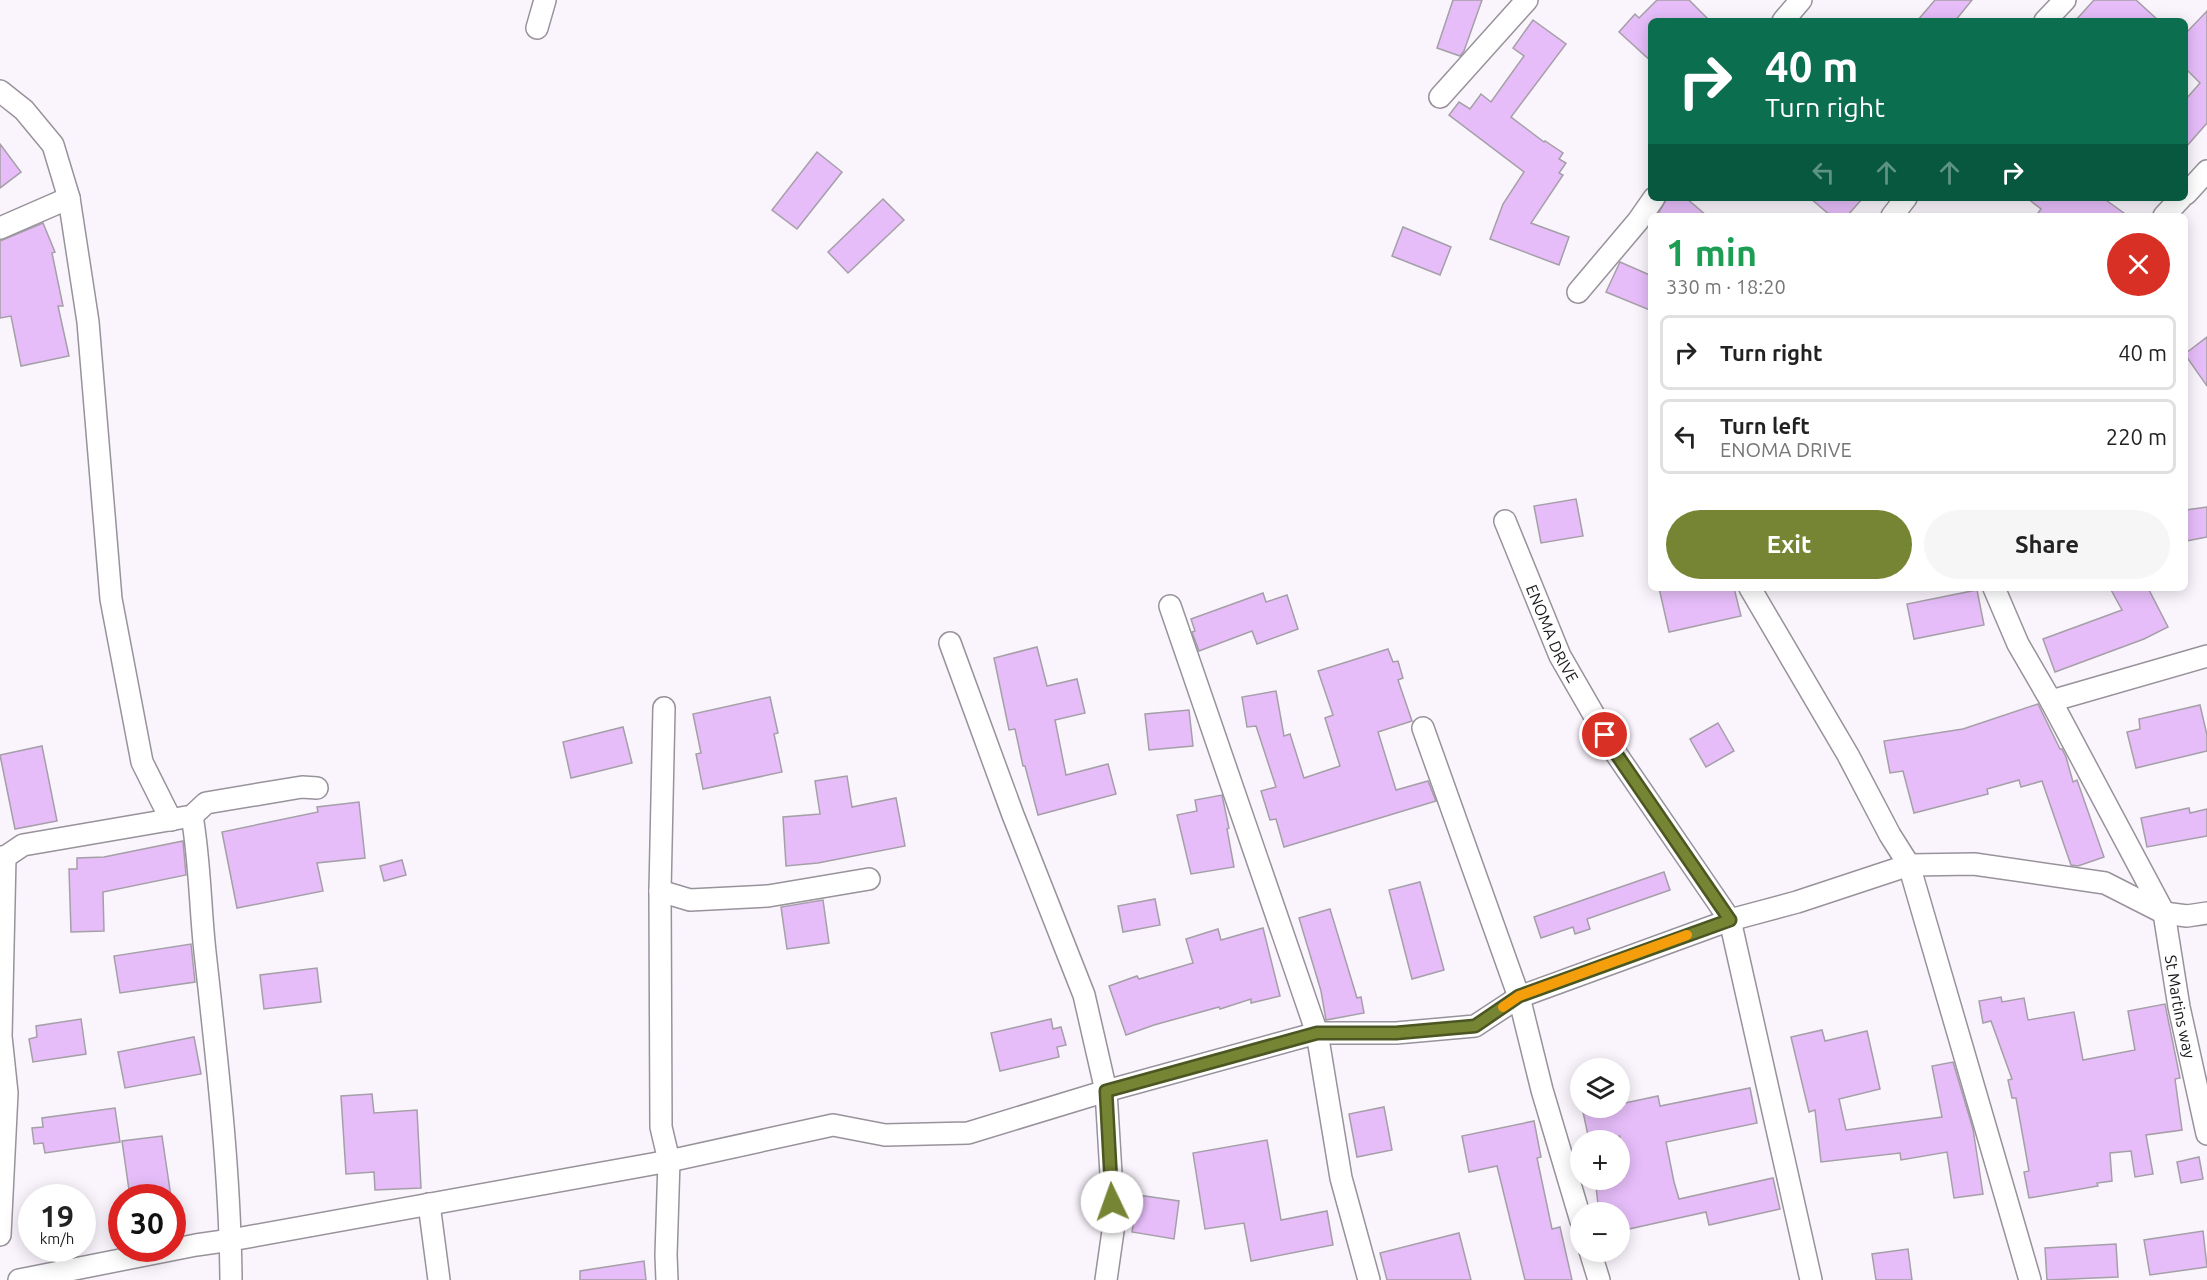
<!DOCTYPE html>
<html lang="en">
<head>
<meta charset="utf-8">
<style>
  body { margin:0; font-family:Ubuntu,sans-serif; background:#f6f6f6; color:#222; height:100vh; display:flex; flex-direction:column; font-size:22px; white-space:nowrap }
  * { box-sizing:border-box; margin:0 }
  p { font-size:20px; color:#767676 }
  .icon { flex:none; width:33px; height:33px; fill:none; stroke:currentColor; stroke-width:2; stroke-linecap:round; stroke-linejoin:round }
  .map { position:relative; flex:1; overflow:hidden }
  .sheet { position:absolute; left:1648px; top:213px; width:540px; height:378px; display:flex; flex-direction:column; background:#fff; border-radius:9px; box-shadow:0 3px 15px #0003 }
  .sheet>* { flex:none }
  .top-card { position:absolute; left:1648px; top:18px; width:540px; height:183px; border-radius:9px; box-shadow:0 3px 15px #0003; background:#0b6e4f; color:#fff; overflow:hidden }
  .tools { position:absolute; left:1570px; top:1058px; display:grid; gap:12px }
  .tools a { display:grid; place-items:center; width:60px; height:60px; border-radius:50%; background:#fff; box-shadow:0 3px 15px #0003; font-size:30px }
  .speed { position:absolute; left:18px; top:1184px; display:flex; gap:12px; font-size:30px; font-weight:700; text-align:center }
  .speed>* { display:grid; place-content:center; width:78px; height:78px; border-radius:50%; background:#fff; box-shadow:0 3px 15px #0003; line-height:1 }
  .speed small { font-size:15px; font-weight:400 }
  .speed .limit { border:9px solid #d22; background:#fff; color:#111 }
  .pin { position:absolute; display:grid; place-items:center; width:51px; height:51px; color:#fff; margin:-26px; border:3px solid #fff; border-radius:50%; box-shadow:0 2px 6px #0007 }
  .me { position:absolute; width:66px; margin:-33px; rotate:357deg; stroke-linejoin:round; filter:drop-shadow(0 0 4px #0008) }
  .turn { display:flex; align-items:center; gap:21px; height:126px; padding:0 18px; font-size:27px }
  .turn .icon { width:78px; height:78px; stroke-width:2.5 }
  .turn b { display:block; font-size:42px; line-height:51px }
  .lanes { display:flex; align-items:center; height:57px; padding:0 18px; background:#0003; justify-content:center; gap:30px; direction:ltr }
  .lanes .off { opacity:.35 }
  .round { display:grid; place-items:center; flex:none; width:63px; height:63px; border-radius:32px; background:#f6f6f6 }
  .overview { display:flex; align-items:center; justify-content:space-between; height:102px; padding:0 18px }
  h1 { font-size:36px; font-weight:600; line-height:45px; color:#1e9e55 }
  .button { display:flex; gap:12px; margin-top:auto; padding:12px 18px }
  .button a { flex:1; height:69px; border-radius:36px; background:#758534; color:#fff; font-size:24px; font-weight:600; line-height:69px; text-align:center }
  .button a+a { background:#f6f6f6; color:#222 }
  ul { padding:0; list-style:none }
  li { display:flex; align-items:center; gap:18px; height:75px; margin:0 12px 9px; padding:0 6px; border:3px solid #e0e0e0; border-radius:9px }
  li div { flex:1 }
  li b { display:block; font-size:22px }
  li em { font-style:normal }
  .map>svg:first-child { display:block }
  .building { fill:#e6bdf9; stroke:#a59fa7; stroke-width:1.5 }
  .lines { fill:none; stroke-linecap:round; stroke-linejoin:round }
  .minor-casing { stroke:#98929b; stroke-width:24 }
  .minor { stroke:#fff; stroke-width:21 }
  .route-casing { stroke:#4c5622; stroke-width:15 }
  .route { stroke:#758534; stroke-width:10 }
  .slow { stroke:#f59e0b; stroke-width:10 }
  .labels { text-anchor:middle; stroke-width:6; stroke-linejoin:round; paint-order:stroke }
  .street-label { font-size:16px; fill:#181619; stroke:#faf4fd }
</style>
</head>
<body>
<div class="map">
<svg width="2207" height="1280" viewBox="0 0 2207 1280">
  <rect width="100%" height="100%" fill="#faf4fd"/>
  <g class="building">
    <polygon points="1453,0 1482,0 1464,51 1460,56 1437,48"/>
    <polygon points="1657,0 1689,0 1710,21 1652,21 1652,62 1619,32 1635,14 1639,18"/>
    <polygon points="1935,0 1972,0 1955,21 1917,21"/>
    <polygon points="2094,0 2136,0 2159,21 2075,21"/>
    <polygon points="2207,11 2207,123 2186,147 2186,99 2200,83 2186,69 2186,33"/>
    <polygon points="1533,20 1566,44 1511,117 1544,142 1545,141 1563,153 1559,159 1566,163 1559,173 1563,175 1531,223 1569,237 1559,265 1490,239 1503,204 1524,172 1449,115 1459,102 1470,109 1481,94 1491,102 1524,56 1513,48"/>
    <polygon points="0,144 21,172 0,188"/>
    <polygon points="817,152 842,172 797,229 772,210"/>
    <polygon points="1667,198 1686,198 1707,216 1657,216"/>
    <polygon points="1810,198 1863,198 1847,216 1831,216"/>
    <polygon points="2027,198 2103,198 2128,216 2036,216 2041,209"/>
    <polygon points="883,199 904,220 848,273 828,252"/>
    <polygon points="43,223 55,252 52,253 63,306 58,306 69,356 21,366 11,316 0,318 0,241"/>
    <polygon points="1403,227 1451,247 1440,275 1392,256"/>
    <polygon points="1620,262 1652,276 1652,311 1606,292"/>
    <polygon points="2207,337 2207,386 2186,356 2186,353"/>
    <polygon points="1576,499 1583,536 1541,543 1534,506"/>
    <polygon points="2207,507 2207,537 2186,541 2186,510"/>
    <polygon points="1659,588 1734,588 1741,616 1669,632"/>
    <polygon points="2110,588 2148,588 2168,627 2144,639 2055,672 2043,639 2122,610"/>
    <polygon points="1977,590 1984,625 1914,639 1907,604"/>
    <polygon points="1263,593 1266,602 1287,595 1298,629 1257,644 1252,631 1199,651 1192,632 1195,631 1191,619"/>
    <polygon points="1037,647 1047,686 1077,679 1085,713 1055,720 1066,775 1108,764 1116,794 1038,815 1025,766 1023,766 1015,729 1009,730 994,658"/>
    <polygon points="1388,649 1393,662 1398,661 1403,678 1398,680 1412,721 1378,732 1396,790 1428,781 1436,801 1284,847 1276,819 1270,820 1261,791 1276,787 1256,726 1247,727 1242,697 1276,691 1284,736 1290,734 1304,778 1340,766 1325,718 1333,715 1318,671"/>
    <polygon points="770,697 778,733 774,734 782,772 703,789 696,754 701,753 693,714"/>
    <polygon points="2038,704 2060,749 2062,749 2066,757 2073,782 2077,780 2104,857 2078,866 2071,865 2042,781 2021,787 2019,780 1987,789 1988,794 1914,813 1903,771 1890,773 1884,741 1963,729"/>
    <polygon points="2200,705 2207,735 2207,751 2136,768 2127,732 2140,729 2139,719"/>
    <polygon points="1189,710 1193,746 1149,750 1145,714"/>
    <polygon points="1718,723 1734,751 1706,767 1690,739"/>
    <polygon points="623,727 632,763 571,778 563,742"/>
    <polygon points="42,746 57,821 15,829 0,755"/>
    <polygon points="847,776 852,807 896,798 905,846 818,863 786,866 783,817 820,814 815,781"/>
    <polygon points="1222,795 1229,828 1227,829 1234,867 1191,874 1177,815 1197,811 1195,800"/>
    <polygon points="359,802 365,858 317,863 323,891 237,908 222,832 318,812 317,807"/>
    <polygon points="2189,808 2190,813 2207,809 2207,836 2147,847 2141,818"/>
    <polygon points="183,841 186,875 103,892 104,931 71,932 69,869 77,869 77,858 104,857"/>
    <polygon points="402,860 406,875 384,881 380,866"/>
    <polygon points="1664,872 1670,890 1587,919 1590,929 1575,934 1573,927 1541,938 1534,917"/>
    <polygon points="1420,882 1444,970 1412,979 1389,890"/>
    <polygon points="1155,899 1160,925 1123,932 1118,906"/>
    <polygon points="823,900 829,943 787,949 781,907"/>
    <polygon points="1330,909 1357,998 1361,997 1364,1013 1326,1020 1321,991 1299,918"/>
    <polygon points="1263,928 1280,996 1251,1003 1251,999 1220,1009 1219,1007 1154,1025 1126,1035 1109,986 1137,976 1139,979 1193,963 1186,939 1218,929 1221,940"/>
    <polygon points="191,944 195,982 120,993 114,956"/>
    <polygon points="317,968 321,1002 264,1009 260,975"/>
    <polygon points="2001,997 2002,1002 2024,998 2028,1020 2074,1012 2083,1060 2135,1050 2128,1011 2165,1004 2180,1078 2175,1079 2182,1130 2146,1135 2153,1174 2135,1177 2131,1151 2110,1153 2112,1181 2097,1183 2098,1186 2029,1198 2024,1172 2029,1171 2016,1098 2012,1098 2008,1080 2012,1079 1991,1021 1983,1023 1979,1001"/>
    <polygon points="81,1019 86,1054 33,1062 29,1039 37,1037 36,1026"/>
    <polygon points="1051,1019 1053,1029 1061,1027 1066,1045 1057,1047 1059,1057 1000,1071 991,1033"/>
    <polygon points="1822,1030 1825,1041 1867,1031 1880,1089 1839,1099 1846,1130 1942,1117 1932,1066 1953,1062 1973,1129 1983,1194 1954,1198 1947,1152 1901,1160 1900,1153 1821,1162 1815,1110 1809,1112 1791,1037"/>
    <polygon points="194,1037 201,1074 125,1088 118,1052"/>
    <polygon points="1750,1088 1757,1123 1666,1142 1674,1182 1679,1199 1773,1178 1780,1209 1709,1225 1706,1212 1620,1231 1620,1212 1599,1212 1595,1179 1620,1179 1620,1136 1589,1140 1583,1112 1605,1107 1620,1107 1620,1104 1658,1096 1660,1106"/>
    <polygon points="372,1094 374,1113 417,1110 421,1188 375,1190 374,1172 346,1174 341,1096"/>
    <polygon points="1384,1107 1392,1150 1357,1157 1349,1114"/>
    <polygon points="115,1108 120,1142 45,1153 43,1143 34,1144 32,1128 43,1127 42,1118"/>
    <polygon points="1534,1121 1541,1157 1537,1158 1552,1229 1560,1227 1572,1280 1525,1280 1497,1166 1469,1172 1462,1136"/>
    <polygon points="162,1136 171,1197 130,1197 122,1141"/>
    <polygon points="1267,1140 1281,1220 1327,1211 1333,1245 1251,1261 1244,1223 1205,1229 1193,1153"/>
    <polygon points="2199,1157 2203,1179 2181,1183 2177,1162"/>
    <polygon points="1138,1195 1179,1201 1174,1239 1132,1232"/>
    <polygon points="2203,1231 2207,1267 2150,1275 2144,1240"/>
    <polygon points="1459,1233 1471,1280 1387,1280 1380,1253"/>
    <polygon points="2116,1244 2118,1277 2047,1280 2045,1248"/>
    <polygon points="1908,1249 1912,1280 1876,1280 1872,1254"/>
    <polygon points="644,1261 646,1280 580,1280 580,1271"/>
  </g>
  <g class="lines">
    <g class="minor-casing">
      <g id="minor">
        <polyline points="1783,21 1801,0"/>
        <polyline points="2045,21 2065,0"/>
        <polyline points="537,28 545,0"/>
        <polyline points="0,91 24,110 53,145 69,198 88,322 111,599 142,762 171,820"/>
        <polyline points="1440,97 1527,0"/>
        <polyline points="2186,194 2207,171"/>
        <polyline points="1892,216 1906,198"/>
        <polyline points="2164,216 2181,198"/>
        <polyline points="0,228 69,198"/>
        <polyline points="1578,292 1638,221 1654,198"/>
        <path id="s1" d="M1505,521L1560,656L1617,755L1730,920L1811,1280"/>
        <polyline points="1750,588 1848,755 1890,835 1909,865 2030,1280"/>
        <path id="s2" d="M1994,588L2018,644L2051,701L2164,913L2179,1007L2207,1134"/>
        <polyline points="1170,606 1317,1033 1341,1178 1369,1280"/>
        <polyline points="950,643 1013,815 1084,995 1106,1091 1114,1224 1106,1280"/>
        <polyline points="2051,701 2207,656"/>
        <polyline points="664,708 660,891 661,1127 669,1161 666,1255 667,1280"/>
        <polyline points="1423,728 1519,997 1542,1090 1581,1221"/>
        <path d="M192,816C200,861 200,907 205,952C217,1061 230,1170 231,1280"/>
        <polyline points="0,857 5,857 23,845 192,816 206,803 302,787 317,788"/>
        <polyline points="660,891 690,900 768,896 869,879"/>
        <polyline points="429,1204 439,1280"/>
        <polyline points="0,1235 7,1093 1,1036 5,857"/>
        <polyline points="1590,1251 1599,1280"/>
        <polyline points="19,1280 196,1245 231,1240 669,1161 833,1125 885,1135 968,1133 1106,1091 1317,1033 1396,1033 1475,1026 1519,997 1730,920 1797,902 1909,865 1974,864 2105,883 2164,913 2187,916 2207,913"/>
      </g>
    </g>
    <use href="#minor" class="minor"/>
  </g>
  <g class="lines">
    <g class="route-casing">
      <polyline id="route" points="1112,1202 1106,1091 1317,1033 1396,1033 1475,1026 1519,996 1730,920 1617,755 1605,735"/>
    </g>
    <use href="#route" class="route"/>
    <polyline class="slow" points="1503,1007 1519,996 1687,935"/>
  </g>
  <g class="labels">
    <g class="street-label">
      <text dy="6" stroke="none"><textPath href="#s1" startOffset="122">ENOMA DRIVE</textPath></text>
      <text dy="6" stroke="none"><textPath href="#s2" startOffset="462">St Martins way</textPath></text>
    </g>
  </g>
</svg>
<div class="tools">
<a><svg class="icon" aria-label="layers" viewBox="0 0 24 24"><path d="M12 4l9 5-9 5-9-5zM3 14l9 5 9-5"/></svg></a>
<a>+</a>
<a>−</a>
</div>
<div class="speed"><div>19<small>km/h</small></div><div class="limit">30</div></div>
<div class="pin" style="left:1605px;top:735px;background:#d93025"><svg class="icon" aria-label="arrive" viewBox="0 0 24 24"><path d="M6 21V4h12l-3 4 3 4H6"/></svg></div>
<svg class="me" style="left:1112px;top:1202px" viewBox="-20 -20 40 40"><circle r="19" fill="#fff"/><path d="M0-13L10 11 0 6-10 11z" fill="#758534"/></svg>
<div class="top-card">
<div class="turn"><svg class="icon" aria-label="right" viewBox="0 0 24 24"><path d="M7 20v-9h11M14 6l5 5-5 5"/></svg><div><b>40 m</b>Turn right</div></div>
<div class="lanes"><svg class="icon off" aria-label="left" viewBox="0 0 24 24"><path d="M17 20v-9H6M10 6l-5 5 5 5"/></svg><svg class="icon off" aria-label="ahead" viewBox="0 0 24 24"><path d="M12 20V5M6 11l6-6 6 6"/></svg><svg class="icon off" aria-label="ahead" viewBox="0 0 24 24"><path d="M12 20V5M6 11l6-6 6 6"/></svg><svg class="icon" aria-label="right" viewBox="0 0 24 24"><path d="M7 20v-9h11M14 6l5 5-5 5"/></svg></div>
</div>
<section class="sheet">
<div class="overview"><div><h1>1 min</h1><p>330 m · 18:20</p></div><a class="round" style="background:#d93025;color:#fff"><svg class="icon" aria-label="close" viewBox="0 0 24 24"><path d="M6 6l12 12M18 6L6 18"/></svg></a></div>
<ul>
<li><svg class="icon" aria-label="right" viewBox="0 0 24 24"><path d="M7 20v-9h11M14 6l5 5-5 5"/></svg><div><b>Turn right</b></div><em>40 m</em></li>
<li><svg class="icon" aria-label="left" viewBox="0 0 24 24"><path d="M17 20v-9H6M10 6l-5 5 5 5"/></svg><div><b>Turn left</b><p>ENOMA DRIVE</p></div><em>220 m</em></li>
</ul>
<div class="button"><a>Exit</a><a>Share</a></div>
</section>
</div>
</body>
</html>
